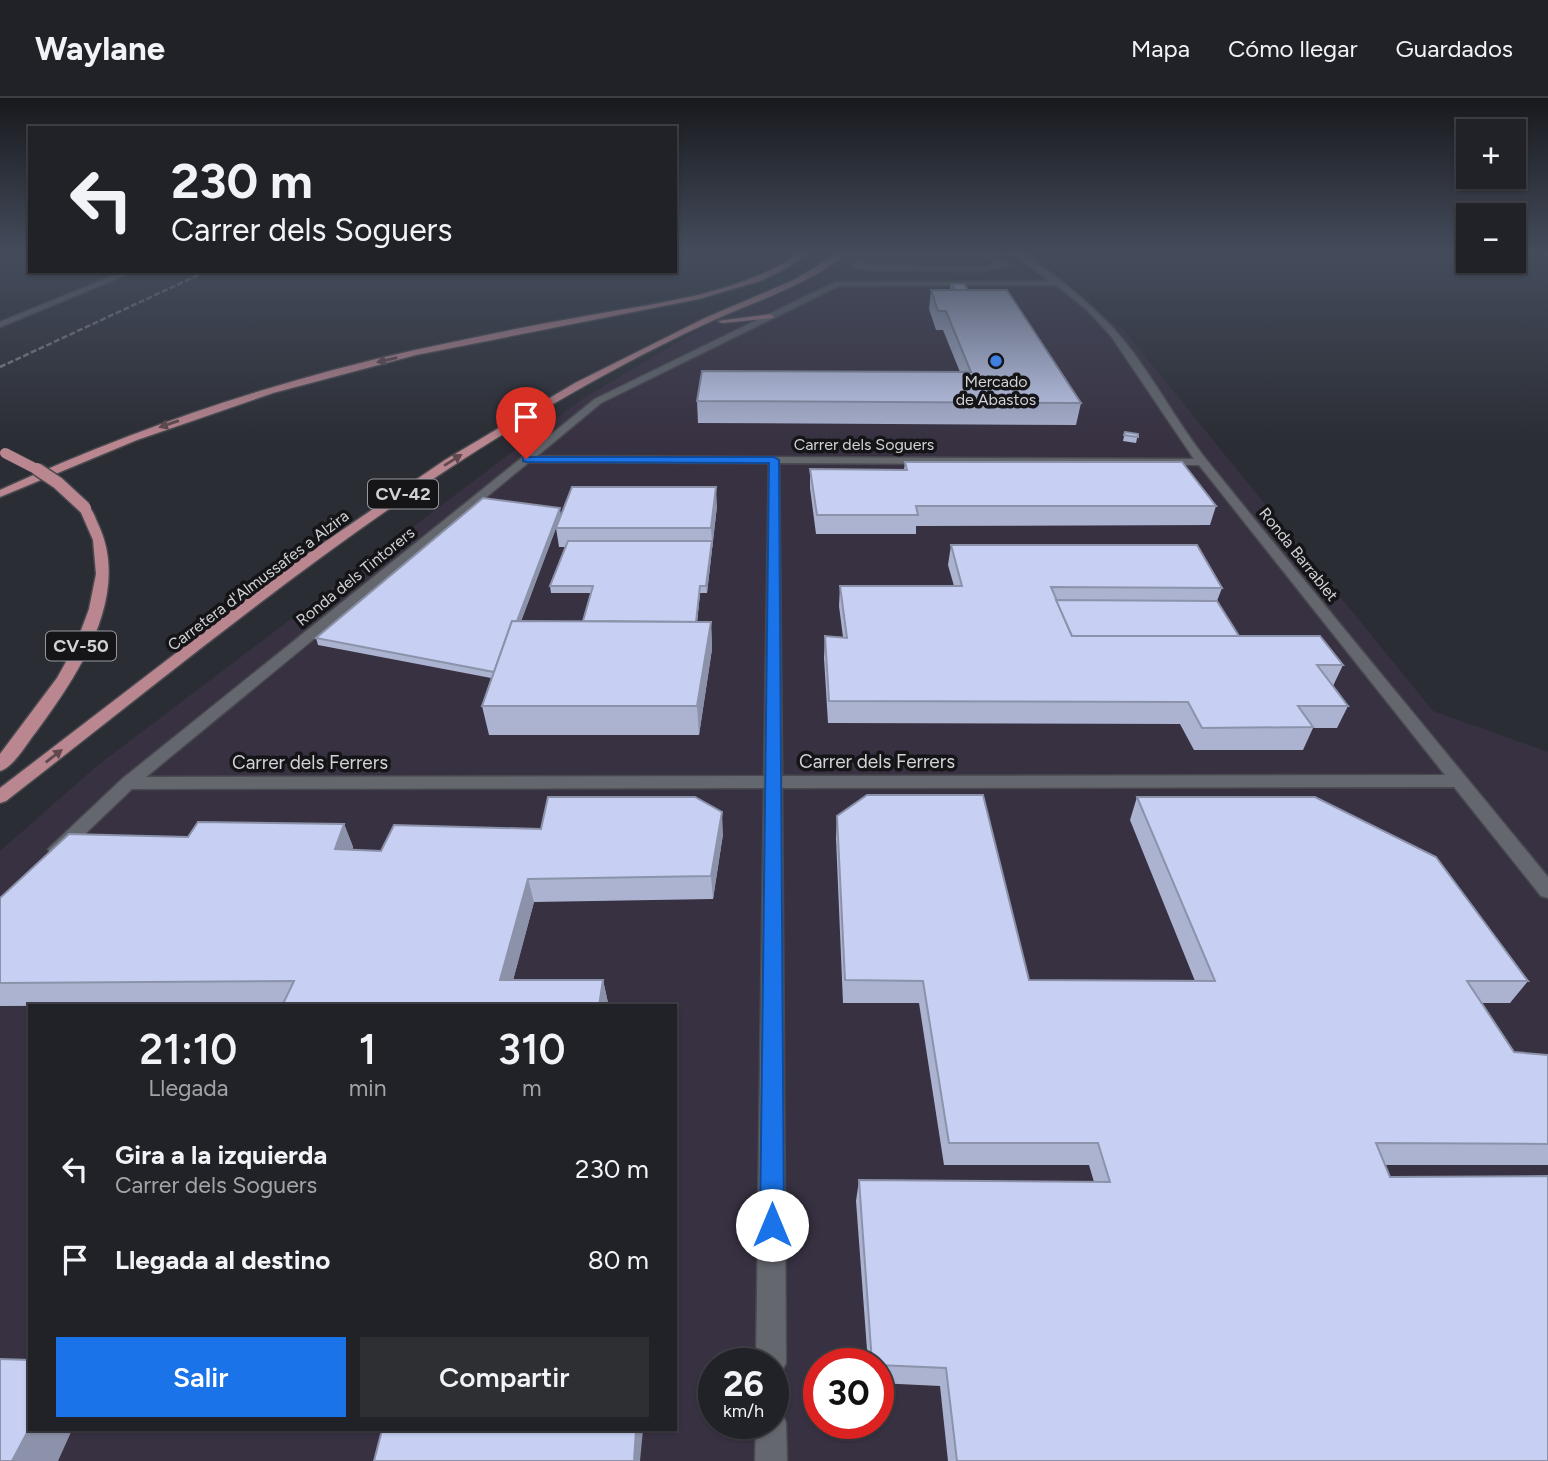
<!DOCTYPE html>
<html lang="es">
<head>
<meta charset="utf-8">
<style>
  body { margin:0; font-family:Figtree,sans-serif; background:#2d2f33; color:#f1f3f6; height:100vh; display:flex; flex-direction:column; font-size:26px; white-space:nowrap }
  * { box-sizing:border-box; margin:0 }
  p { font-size:23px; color:#a2a4a7 }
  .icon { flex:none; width:38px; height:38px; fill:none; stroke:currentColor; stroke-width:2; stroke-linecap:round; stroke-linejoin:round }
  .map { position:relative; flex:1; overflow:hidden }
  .details { position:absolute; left:28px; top:906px; width:649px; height:427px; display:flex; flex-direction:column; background:#202227; border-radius:0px; box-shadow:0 2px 5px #0004,0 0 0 2px #3d3f44 }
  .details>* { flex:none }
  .top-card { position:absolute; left:28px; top:28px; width:649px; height:147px; border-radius:0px; box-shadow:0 2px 5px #0004,0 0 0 2px #3d3f44; background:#202227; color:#f1f3f6; overflow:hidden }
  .buttons { position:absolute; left:1456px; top:21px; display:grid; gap:14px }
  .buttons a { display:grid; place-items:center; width:70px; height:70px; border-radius:0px; background:#202227; box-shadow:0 2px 5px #0004,0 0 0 2px #3d3f44; font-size:35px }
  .speed { position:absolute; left:698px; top:1250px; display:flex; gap:14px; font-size:35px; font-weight:700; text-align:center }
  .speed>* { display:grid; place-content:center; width:91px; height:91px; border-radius:50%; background:#202227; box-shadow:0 2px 5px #0004,0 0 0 2px #3d3f44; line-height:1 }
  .speed small { font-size:18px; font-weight:400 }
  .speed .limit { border:10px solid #d22; background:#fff; color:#111 }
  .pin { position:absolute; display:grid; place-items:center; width:60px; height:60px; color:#fff; margin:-72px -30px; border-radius:50% 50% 50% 0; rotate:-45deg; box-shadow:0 0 7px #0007 }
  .pin .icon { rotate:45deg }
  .me { position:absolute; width:77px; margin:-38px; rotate:0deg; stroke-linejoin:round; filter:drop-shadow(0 0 5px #0008) }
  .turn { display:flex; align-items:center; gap:24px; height:147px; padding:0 28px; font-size:32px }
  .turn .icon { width:91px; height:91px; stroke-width:2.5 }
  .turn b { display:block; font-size:49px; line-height:60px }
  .eta { display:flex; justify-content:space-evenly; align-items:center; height:119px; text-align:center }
  .eta b { font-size:42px; font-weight:600; line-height:49px }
  .button { display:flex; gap:14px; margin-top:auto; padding:14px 28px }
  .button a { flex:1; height:80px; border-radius:0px; background:#1a73e8; color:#fff; font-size:28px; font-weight:600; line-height:80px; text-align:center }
  .button a+a { background:#2d2f33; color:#f1f3f6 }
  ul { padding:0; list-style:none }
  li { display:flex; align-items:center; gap:21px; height:91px; padding:0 28px }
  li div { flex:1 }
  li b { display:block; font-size:26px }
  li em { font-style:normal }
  header { display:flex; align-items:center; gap:42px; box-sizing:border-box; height:98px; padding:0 35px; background:#202227; border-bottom:2px solid #3d3f44 }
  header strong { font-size:33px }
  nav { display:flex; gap:38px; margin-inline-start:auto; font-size:24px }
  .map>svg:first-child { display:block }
  .industrial { fill:#383142; fill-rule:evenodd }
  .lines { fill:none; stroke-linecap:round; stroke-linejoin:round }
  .minor-casing { stroke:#494a4f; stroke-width:3 }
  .primary-casing { stroke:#494a4f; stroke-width:3 }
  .minor { fill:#64676e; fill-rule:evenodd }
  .primary { fill:#ba8690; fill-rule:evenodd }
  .rail { stroke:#84858a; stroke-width:2.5; stroke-dasharray:6 2.5; stroke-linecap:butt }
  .primary-bridge-far1-casing { stroke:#494a4f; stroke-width:11; stroke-linecap:butt }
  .primary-bridge-casing { stroke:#494a4f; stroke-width:15; stroke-linecap:butt }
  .primary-bridge-far1 { stroke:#ba8690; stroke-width:10 }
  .primary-bridge { stroke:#ba8690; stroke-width:12 }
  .wall { fill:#abb3d1; fill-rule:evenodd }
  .shaded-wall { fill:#8b92aa }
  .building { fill:#c7d0f3; stroke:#8b92aa; stroke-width:2 }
  .oneway { fill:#5f484e }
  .route { fill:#1a73e8; stroke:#114b97; stroke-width:2 }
  .shop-dot { fill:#3f7fe0; stroke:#151518; stroke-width:2.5 }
  .labels { text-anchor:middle; stroke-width:7; stroke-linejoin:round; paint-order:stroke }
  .far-poi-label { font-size:16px; fill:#d1d2d6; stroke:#151518 }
  .far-street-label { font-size:16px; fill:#d1d2d6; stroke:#151518 }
  .shield { fill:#151518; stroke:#99999d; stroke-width:2 }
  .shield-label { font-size:18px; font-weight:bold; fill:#d1d2d6 }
  .street-label { font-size:19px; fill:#d1d2d6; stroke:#151518 }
</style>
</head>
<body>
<header>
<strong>Waylane</strong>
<nav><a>Mapa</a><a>Cómo llegar</a><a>Guardados</a></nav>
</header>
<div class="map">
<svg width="1548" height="1363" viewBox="0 0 1548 1363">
  <rect width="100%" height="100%" fill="#2b2d34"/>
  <path class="industrial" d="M837,154H999L1122,230L1433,613L1548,654V1363H0V753L98,667L582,301L761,195ZM30,908H676V1332H30ZM714,1265H774V1325H714ZM819,1265H878V1325H819Z"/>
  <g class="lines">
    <g class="minor-casing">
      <g id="minor">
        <polygon points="873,154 881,154 861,167 982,169 998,166 974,154 982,154 1008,167 982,173 867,172 853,169 853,167"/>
        <path d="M1009,154C1034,154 1096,212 1114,231C1150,271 1175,323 1209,365C1321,504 1435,641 1548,779V800L1541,798L1454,689L782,690L786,1265L781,1275L774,1279V1265H756L764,690L132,691L64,756H50L48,751L122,681L595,301L835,184L1050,183ZM1056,187L1087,212L1111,238L1194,361L537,358L601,305L839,188ZM529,364L769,365L764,678L146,679ZM779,365L1199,367L1445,677L782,678Z"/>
        <polygon points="125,173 135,173 0,229 0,224"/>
        <polygon points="774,1311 782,1314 786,1325 787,1363 755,1363 756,1325 774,1325"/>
      </g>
    </g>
    <g class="primary-casing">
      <g id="primary">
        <path d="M802,154H809L787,170L760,183L699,201L416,257L273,295L137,342L0,399V392C133,331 272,284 415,252C468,241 522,229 575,220C652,205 735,199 802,154Z"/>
        <path d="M840,154H848C809,187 758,202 712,223C648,252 586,286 526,322C341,433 176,571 6,703L0,705V690L291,467L445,362L575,285L705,220L794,182Z"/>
        <polygon points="771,216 774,220 722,225 718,223"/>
        <path d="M85,406C93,410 95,420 99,428C131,499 77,579 36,634C27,645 14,669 0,673V656L57,580L76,546L89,511L96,476L93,442L79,410Z"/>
      </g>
    </g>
    <use href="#minor" class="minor"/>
    <use href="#primary" class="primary"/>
    <polyline class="rail" points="0,269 207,173"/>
    <g class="primary-bridge-far1-casing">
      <polyline id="primary-bridge-far1" points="5,355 40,373"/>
    </g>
    <g class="primary-bridge-casing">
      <polyline id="primary-bridge" points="37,371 58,385 85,410"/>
    </g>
    <use href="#primary-bridge-far1" class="primary-bridge-far1"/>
    <use href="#primary-bridge" class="primary-bridge"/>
  </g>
  <g class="wall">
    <polygon points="951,186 968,192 1081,305 1076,327 698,325 697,303 960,274 943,232 936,232 929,211 931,192 952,192 950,190"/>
    <polygon points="1125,334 1138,336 1136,345 1123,343"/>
    <polygon points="905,364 1216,408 1210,427 916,428 916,436 816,436 810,390 810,371 904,372"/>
    <path d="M717,408L707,495H700L697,524H711L712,551L699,637H489L482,608L491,580L318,547L316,540L561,417ZM556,430L559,449H565L550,488L551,495H591L583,523H521Z"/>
    <polygon points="951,447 1222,490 1217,503 1239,538 1343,567 1333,588 1348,608 1337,630 1313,630 1303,652 1194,652 1180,626 828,625 824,560 825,538 843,539 839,508 840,488 954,488 948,467"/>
    <polygon points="1137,699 1528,883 1510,905 1482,905 1514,954 1548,957 1548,1067 1385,1067 1390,1079 1548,1363 948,1363 940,1288 878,1285 878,1265 868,1265 856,1103 859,1082 1094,1084 1089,1067 944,1067 919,905 843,905 836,740 837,718 1029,882 1195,883 1130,722"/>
    <polygon points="344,726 353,749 352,752 381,753 723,736 713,801 534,804 513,882 603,882 608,905 0,908 0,800"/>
  </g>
  <g class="shaded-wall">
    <polygon points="716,389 717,408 707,495 706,488 712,443 711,430"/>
    <polygon points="560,410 561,417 499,582 497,575"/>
    <polygon points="700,488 700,495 694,551 693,544"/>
    <polygon points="711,524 712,551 699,637 697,608"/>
    <polygon points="722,714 723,736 713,801 711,778"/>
    <polygon points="344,726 353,749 345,774 335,751"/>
    <polygon points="528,781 534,804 507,905 500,882"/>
    <polygon points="603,882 608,905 607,908 599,908"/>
    <polygon points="30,1329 30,1332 72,1332 58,1363 12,1363"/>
    <polygon points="636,1332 643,1332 640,1363 634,1363"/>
  </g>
  <g class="building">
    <polygon points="951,186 964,186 968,192 955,192"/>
    <polygon points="931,192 1007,192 1081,305 697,303 702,273 971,274 946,213 938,213"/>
    <polygon points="1125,334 1138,336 1138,339 1124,337"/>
    <polygon points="905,364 1182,364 1216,408 916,408 918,417 817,417 810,371 907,372"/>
    <polygon points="572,389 716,389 711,430 556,430"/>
    <polygon points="483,400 560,410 517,523 512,523 494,574 316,540"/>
    <polygon points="568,443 712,443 706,488 700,488 696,524 583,523 593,488 550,488"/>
    <polygon points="951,447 1197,447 1222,490 1051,489 1072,538 1320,538 1343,567 1317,567 1348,608 1298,608 1313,629 1202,630 1188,604 829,603 825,538 847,540 840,488 962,488"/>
    <polygon points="1056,502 1217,503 1239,538 1072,538"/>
    <polygon points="512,523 711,524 697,608 482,608"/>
    <polygon points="867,697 983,697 1029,882 1215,883 1137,699 1315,699 1436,759 1528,883 1467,883 1514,954 1548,957 1548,1046 1376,1045 1390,1079 1548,1078 1548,1363 957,1363 946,1270 878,1267 878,1265 872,1265 859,1082 1110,1084 1098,1045 949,1045 923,883 845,882 837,718"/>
    <polygon points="548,699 695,699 722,714 711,778 528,781 500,882 603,882 599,908 282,908 294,883 0,885 0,800 69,736 188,739 198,724 344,726 335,751 381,753 394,727 541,731"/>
    <polygon points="0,1261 30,1262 30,1329 12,1363 0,1363"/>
    <polygon points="382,1332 636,1332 634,1363 374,1363"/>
  </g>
  <defs><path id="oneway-solid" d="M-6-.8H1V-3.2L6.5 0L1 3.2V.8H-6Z" transform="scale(1.75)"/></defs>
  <g class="oneway">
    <use href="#oneway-solid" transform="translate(387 262) rotate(167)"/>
    <use href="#oneway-solid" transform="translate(169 326) rotate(161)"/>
    <use href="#oneway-solid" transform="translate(453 362) rotate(-32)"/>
    <use href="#oneway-solid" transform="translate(54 658) rotate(-38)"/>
  </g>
  <linearGradient id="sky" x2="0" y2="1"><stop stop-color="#18191d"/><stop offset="0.45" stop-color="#444c5c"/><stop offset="1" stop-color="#444c5c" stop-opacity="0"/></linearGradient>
  <rect width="1548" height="345" fill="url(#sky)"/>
  <polygon class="route" points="523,359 774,359 779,362 784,1127 780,1135 772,1139 763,1135 760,1127 769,365 526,364 523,363"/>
  <circle class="shop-dot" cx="996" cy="263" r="7"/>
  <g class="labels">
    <g class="far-poi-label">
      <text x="996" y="289">Mercado<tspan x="996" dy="18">de Abastos</tspan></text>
    </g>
    <g class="far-street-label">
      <text x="864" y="352">Carrer dels Soguers</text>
      <text transform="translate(1299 456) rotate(51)" y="6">Ronda Barrablet</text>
      <text transform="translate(355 478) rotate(-39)" y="6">Ronda dels Tintorers</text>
      <text transform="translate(258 482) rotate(-37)" y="6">Carretera d'Almussafes a Alzira</text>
    </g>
    <g class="shield">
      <rect x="368" y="381.5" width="70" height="29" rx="5"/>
      <rect x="46" y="533.5" width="70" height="29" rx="5"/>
    </g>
    <g class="shield-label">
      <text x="403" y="402">CV-42</text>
      <text x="81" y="554">CV-50</text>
    </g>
    <g class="street-label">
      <text x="877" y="670">Carrer dels Ferrers</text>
      <text x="310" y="671">Carrer dels Ferrers</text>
    </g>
  </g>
</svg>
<div class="buttons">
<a>+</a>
<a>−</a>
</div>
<div class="speed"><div>26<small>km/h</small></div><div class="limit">30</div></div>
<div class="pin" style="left:526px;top:361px;background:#d93025"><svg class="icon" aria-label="arrive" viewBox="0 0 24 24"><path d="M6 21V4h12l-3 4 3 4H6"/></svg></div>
<svg class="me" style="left:772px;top:1127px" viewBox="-20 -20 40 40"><circle r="19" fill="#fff"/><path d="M0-13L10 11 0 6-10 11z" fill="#1a73e8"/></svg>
<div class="top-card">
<div class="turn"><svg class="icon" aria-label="left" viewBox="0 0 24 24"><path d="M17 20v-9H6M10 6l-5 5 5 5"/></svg><div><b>230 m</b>Carrer dels Soguers</div></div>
</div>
<section class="details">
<div class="eta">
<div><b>21:10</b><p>Llegada</p></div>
<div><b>1</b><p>min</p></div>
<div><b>310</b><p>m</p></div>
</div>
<ul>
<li><svg class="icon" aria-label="left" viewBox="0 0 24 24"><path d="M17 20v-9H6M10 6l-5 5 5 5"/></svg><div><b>Gira a la izquierda</b><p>Carrer dels Soguers</p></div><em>230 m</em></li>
<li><svg class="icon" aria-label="arrive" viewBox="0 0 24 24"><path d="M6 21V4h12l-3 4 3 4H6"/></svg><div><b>Llegada al destino</b></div><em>80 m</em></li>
</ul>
<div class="button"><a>Salir</a><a>Compartir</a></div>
</section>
</div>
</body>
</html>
